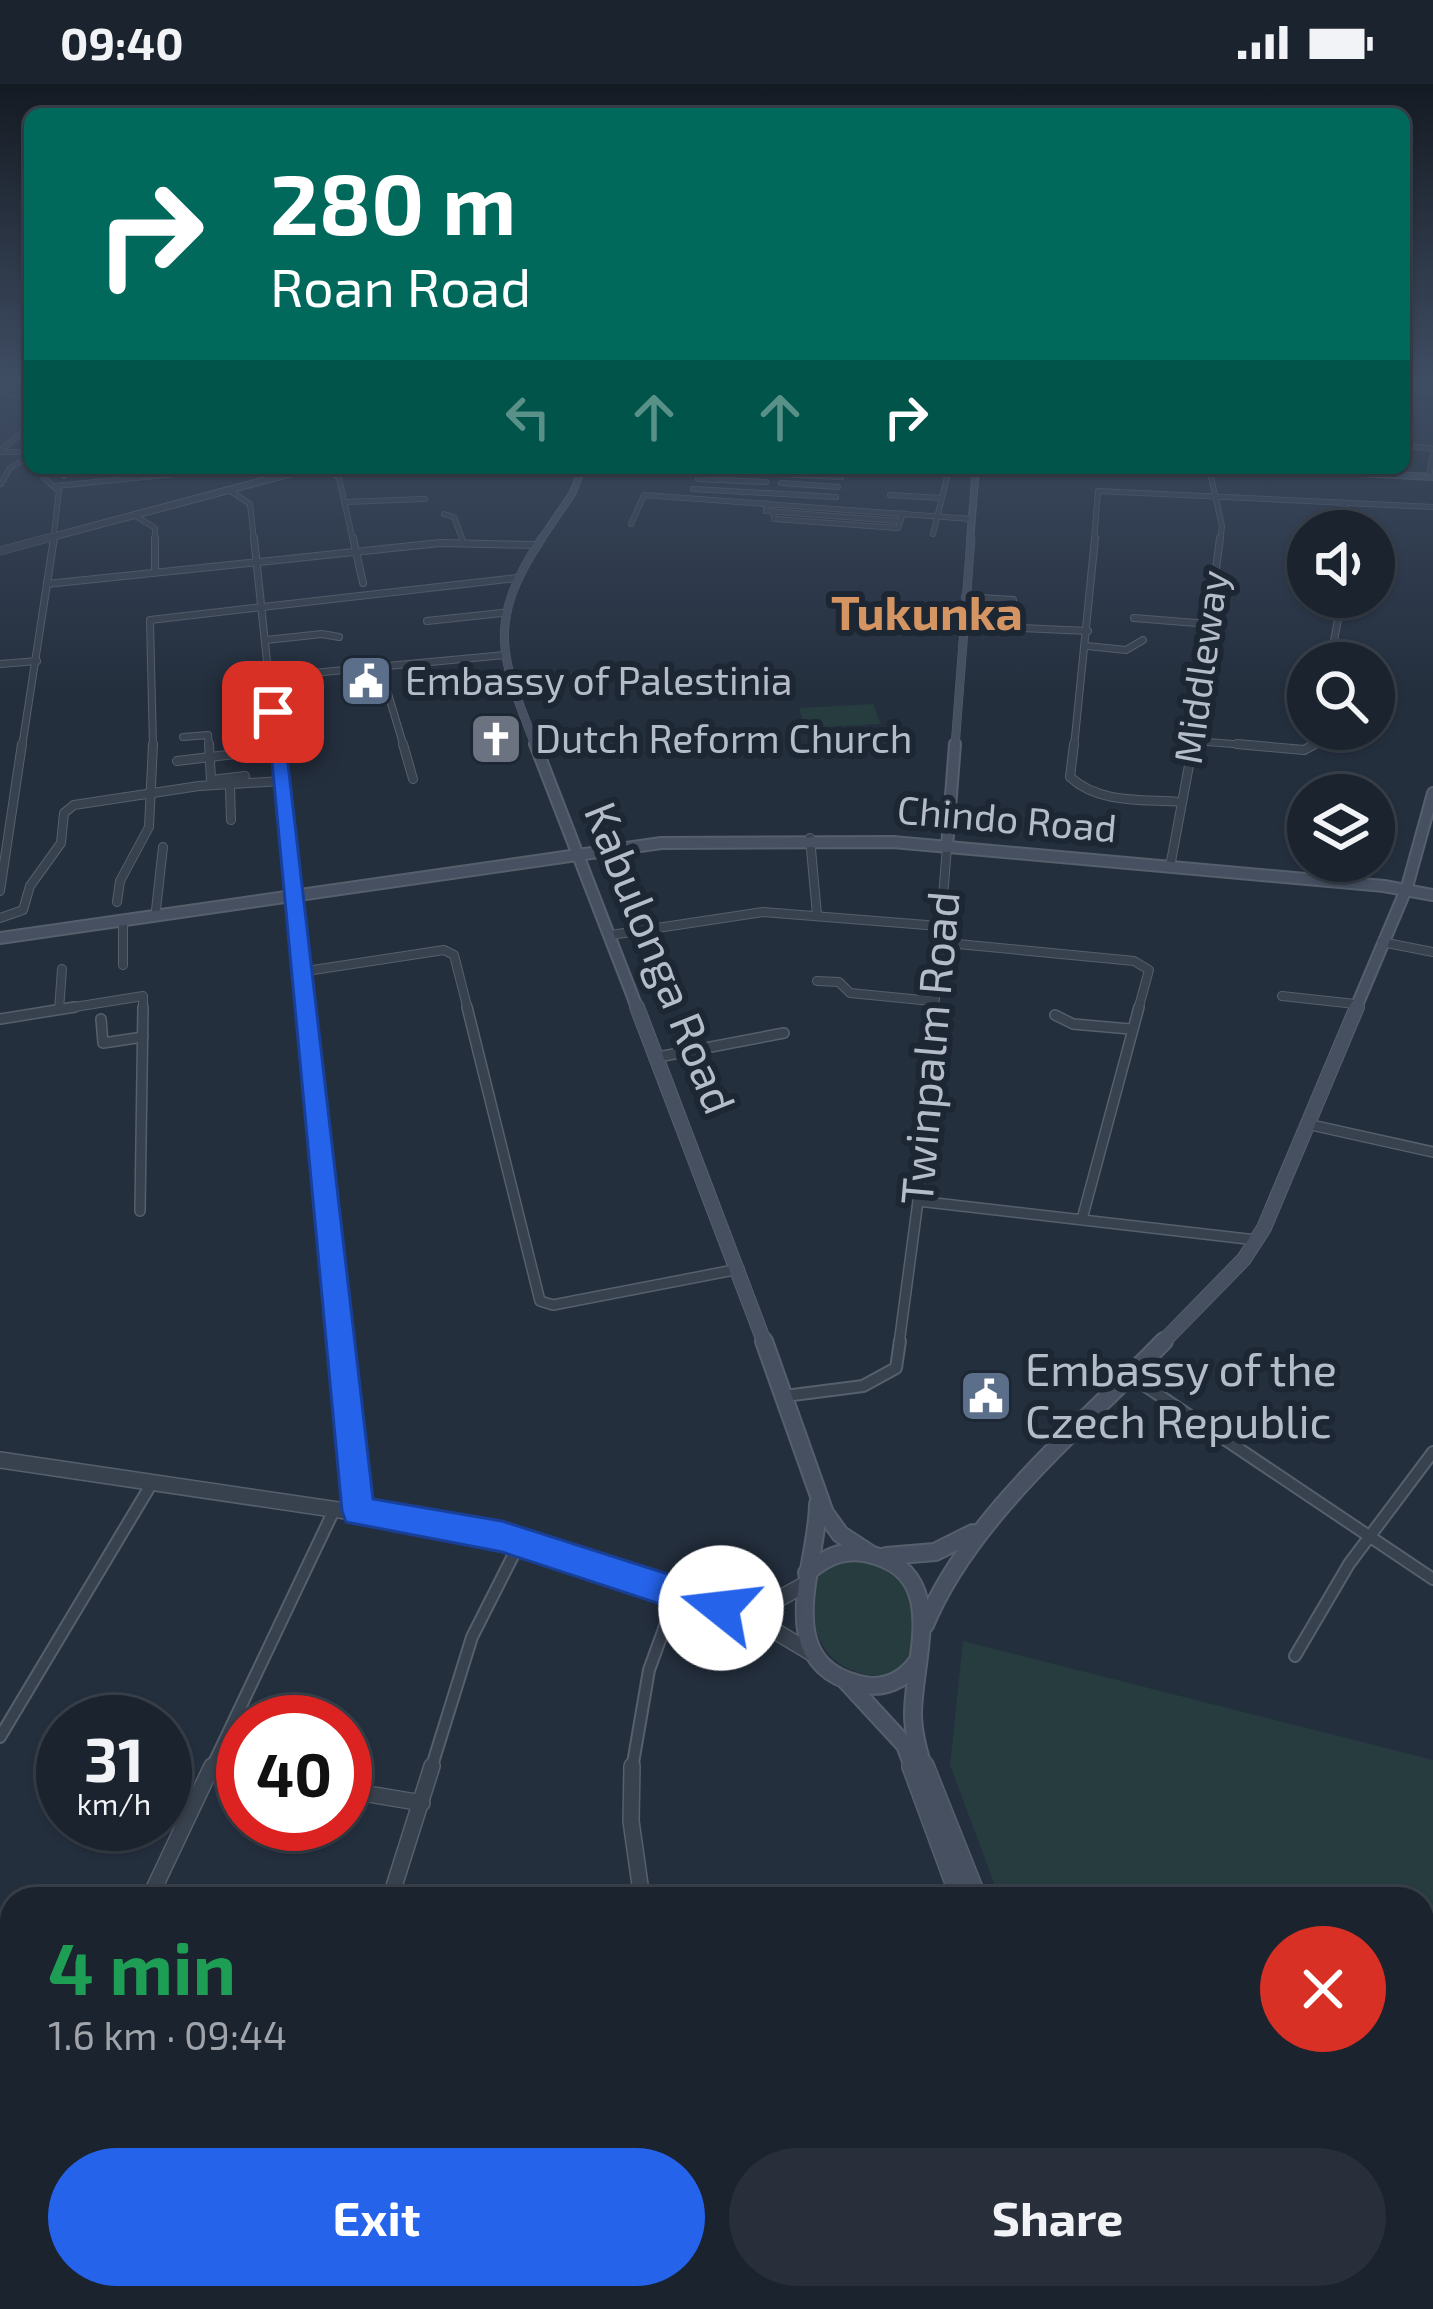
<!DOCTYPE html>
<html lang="en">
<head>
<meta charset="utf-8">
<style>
  body { margin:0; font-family:"Exo 2",sans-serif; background:#282f3a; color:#f1f3f6; height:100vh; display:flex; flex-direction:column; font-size:45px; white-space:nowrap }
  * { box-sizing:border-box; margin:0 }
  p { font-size:39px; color:#a0a4aa }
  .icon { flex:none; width:66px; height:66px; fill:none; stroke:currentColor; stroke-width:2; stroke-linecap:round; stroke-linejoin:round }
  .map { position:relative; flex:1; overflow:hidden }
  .panel { position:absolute; left:0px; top:1803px; width:1434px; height:423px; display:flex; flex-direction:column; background:#1b232e; border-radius:36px 36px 0 0; box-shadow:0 3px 9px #0004,0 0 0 3px #39404a }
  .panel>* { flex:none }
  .guide { position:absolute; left:24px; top:24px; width:1386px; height:366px; border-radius:18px; box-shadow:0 3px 9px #0004,0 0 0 3px #39404a; background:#00695c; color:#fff; overflow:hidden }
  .buttons { position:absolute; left:1287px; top:426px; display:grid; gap:24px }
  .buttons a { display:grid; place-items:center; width:108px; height:108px; border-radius:50%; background:#1b232e; box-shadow:0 3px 9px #0004,0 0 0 3px #39404a; font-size:60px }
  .speed { position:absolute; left:36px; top:1611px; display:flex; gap:24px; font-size:60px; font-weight:700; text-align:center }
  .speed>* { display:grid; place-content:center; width:156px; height:156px; border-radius:50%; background:#1b232e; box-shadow:0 3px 9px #0004,0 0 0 3px #39404a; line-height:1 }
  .speed small { font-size:30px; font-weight:400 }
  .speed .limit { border:18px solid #d22; background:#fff; color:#111 }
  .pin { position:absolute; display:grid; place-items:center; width:102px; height:102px; color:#fff; margin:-51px; border-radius:24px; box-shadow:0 6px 18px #0006 }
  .me { position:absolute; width:132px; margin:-66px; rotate:286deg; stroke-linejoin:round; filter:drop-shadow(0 0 9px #0008) }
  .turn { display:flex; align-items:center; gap:42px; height:252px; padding:0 48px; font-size:54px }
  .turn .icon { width:156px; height:156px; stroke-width:2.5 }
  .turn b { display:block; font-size:84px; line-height:102px }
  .lanes { display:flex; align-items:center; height:114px; padding:0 48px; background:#0003; justify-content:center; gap:60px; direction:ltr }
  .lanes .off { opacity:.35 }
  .round { display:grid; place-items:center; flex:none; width:126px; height:126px; border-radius:63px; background:#282f3a }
  .overview { display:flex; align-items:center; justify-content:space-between; height:204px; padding:0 48px }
  h1 { font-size:72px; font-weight:700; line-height:90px; color:#1e9e55 }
  .action { display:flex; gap:24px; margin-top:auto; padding:24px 48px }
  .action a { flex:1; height:138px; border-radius:72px; background:#2563eb; color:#fff; font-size:48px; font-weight:700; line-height:138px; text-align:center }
  .action a+a { background:#282f3a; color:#f1f3f6 }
  .status { display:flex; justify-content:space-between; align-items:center; height:84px; padding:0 60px; background:#1b232e; direction:ltr }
  .status svg { height:33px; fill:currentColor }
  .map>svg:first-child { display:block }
  .green { fill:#263c3f }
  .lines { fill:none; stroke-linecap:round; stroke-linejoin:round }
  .stream { stroke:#394c67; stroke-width:3 }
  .minor-far5-casing { stroke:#565f6c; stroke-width:6 }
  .minor-far4-casing { stroke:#565f6c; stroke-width:8 }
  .minor-far3-casing { stroke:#565f6c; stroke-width:10 }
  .minor-far2-casing { stroke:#565f6c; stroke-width:12 }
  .minor-far1-casing { stroke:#565f6c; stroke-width:14 }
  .minor-casing { stroke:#565f6c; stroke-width:18 }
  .tertiary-far2-casing { stroke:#565f6c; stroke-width:8 }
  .tertiary-far1-casing { stroke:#565f6c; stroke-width:9 }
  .tertiary-casing { stroke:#565f6c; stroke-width:18 }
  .secondary-far5-casing { stroke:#565f6c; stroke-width:8 }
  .secondary-far4-casing { stroke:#565f6c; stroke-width:9 }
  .secondary-far3-casing { stroke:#565f6c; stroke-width:14 }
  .secondary-far2-casing { stroke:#565f6c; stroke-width:16 }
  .secondary-far1-casing { stroke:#565f6c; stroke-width:20 }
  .secondary-casing { stroke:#565f6c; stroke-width:24 }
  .minor-far5 { stroke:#38414e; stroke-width:4.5 }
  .minor-far4 { stroke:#38414e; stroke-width:6 }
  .minor-far3 { stroke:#38414e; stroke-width:8 }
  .minor-far2 { stroke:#38414e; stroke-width:9 }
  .minor-far1 { stroke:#38414e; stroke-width:10 }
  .minor { stroke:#38414e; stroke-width:15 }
  .tertiary-far2 { stroke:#38414e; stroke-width:6 }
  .tertiary-far1 { stroke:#38414e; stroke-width:8 }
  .tertiary { stroke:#38414e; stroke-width:15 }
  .secondary-far5 { stroke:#465061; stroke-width:6 }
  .secondary-far4 { stroke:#465061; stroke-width:8 }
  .secondary-far3 { stroke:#465061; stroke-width:10 }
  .secondary-far2 { stroke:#465061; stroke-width:14 }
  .secondary-far1 { stroke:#465061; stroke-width:16 }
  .secondary { stroke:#465061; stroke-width:21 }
  .route { fill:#2563eb; stroke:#184099; stroke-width:3 }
  .labels { text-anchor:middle; stroke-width:12; stroke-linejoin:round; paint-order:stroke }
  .far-street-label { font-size:39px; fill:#b4bcc9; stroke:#1d2633 }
  .far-poi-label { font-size:39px; fill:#b4bcc9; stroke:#1d2633; text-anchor:start }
  .street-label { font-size:45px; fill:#b4bcc9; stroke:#1d2633 }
  .poi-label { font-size:45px; fill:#b4bcc9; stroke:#1d2633; text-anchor:start }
  .far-district-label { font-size:48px; font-weight:bold; fill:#d59563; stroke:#1d2633 }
</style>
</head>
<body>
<div class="status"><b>09:40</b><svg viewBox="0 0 49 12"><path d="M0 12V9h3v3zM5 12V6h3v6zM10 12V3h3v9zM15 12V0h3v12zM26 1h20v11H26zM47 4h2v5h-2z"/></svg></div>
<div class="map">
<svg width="1433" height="2225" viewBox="0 0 1433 2225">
  <rect width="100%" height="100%" fill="#242f3e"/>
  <g class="green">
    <polygon points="873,620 881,640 805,644 799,624"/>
    <path d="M863,1471C918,1503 932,1532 902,1591C836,1598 812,1565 807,1503L823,1481Z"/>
    <polygon points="963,1557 1433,1676 1433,2225 1169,2225 1164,2214 1422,2214 1422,1815 1000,1815 950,1681"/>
    <polygon points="0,2038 12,2040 12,2214 672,2214 709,2225 0,2225"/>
  </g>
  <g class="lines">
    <polyline class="stream" points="3,311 30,313"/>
    <g class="minor-far5-casing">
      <g id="minor-far5">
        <polyline points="1404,303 1433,308"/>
        <polyline points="0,310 22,294"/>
        <polyline points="1404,361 1433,365"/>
        <polyline points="0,367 30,342"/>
        <polyline points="0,368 30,368"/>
        <polyline points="53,384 43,393 59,407 53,457"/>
        <polyline points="326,384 339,394 353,457"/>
        <polyline points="842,384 975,389"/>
        <polyline points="1209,384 1222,442 1220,457"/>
        <polyline points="461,385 583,386"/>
        <polyline points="702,386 841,393"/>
        <polyline points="64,392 73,384"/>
        <polyline points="1429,393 1433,370"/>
        <polyline points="698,395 766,398"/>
        <polyline points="781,399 838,403"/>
        <polyline points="1,400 10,384 30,372"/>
        <polyline points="56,402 233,384"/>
        <polyline points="693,405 836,413"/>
        <polyline points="229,406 250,420 254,457"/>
        <polyline points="890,411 941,414"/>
        <polyline points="345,418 425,415"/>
        <polyline points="1343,418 1354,447"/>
        <polyline points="766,419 766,427 899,437"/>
        <polyline points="773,427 774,435 898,444 903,429"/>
        <polyline points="444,430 454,433 463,457"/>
        <polyline points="134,431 155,444 155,457"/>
        <polyline points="631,440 644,411 971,435"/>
        <polyline points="933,450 948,389"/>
        <polyline points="1094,457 1098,407 1433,423"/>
      </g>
    </g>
    <g class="minor-far4-casing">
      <g id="minor-far4">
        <polyline points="155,454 155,488"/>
        <polyline points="254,454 276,663"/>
        <polyline points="353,454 363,499"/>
        <polyline points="47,500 440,459 538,461"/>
        <polyline points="965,513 1013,516"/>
        <polyline points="1134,534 1209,540"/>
        <polyline points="427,537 502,529"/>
        <polyline points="977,542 1088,547"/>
        <polyline points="266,556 322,550 339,553"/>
        <polyline points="1087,562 1126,566 1143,556"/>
        <polyline points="1330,579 1342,513"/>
        <polyline points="0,580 37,577"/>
        <polyline points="380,583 404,663"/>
        <polyline points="270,593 505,571"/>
        <polyline points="183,653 208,651 209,663"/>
        <polyline points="1194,657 1273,663"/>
        <polyline points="22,663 54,454"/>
        <polyline points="153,663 150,536 516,494"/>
        <polyline points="1074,663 1095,454"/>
        <polyline points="1193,663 1220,454"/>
        <polyline points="1309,663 1316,660 1319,645"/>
      </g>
    </g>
    <g class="minor-far3-casing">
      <g id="minor-far3">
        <polyline points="209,660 211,696 245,692"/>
        <polyline points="276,660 304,926"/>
        <polyline points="403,660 413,695"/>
        <path d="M1074,660L1070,693C1099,720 1143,715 1180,718"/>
        <polyline points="1237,660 1304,666 1315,660"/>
        <polyline points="177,677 277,665"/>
        <polyline points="230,702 231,736"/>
        <polyline points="810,754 817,831"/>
        <polyline points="1170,783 1193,660"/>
        <polyline points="0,807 22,660"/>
        <polyline points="117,818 120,797 149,743 153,660"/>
        <polyline points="156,826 163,763"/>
        <polyline points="0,834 23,826 30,802 61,759 64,729 74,721 199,702 281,697"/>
        <polyline points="123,836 123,881"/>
        <polyline points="611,851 763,828 939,842"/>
        <polyline points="937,858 1134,877 1149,886 1138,926"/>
        <polyline points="1382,858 1433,868"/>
        <polyline points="300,888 444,866 454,871 468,926"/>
        <polyline points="817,897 839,898 850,909 932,917"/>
        <polyline points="1282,912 1355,920"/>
        <polyline points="56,926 143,912 143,926"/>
        <polyline points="59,926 62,885"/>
        <polyline points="934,926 947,763"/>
      </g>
    </g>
    <g class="minor-far2-casing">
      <g id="minor-far2">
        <polyline points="304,923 340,1260"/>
        <polyline points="467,923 540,1217 553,1221 739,1185"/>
        <polyline points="1055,931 1073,940 1130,945"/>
        <polyline points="0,935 75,923"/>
        <polyline points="101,935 103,959 143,953"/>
        <polyline points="658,973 784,949"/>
        <polyline points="1307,1040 1433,1068"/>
        <polyline points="918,1117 1256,1156"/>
        <polyline points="140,1127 143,923"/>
        <polyline points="1082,1135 1139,923"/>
        <polyline points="899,1260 918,1117 934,923"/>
      </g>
    </g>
    <g class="minor-far1-casing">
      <g id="minor-far1">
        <polyline points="340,1257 358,1427"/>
        <polyline points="1132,1293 1433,1495"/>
        <polyline points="785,1312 863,1302 896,1284 900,1257"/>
        <polyline points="1295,1572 1349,1480 1433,1368"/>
        <polyline points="0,1653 152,1399"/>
        <polyline points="213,1682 233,1685"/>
        <polyline points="211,1685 335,1424"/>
        <polyline points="431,1685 472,1553 519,1460"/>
        <polyline points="632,1685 649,1586 676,1512"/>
      </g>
    </g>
    <g class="minor-casing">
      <g id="minor">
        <polyline points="215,1682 243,1687"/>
        <polyline points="632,1682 631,1737 642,1815"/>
        <polyline points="345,1706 422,1719"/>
        <polyline points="149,1815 212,1682"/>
        <polyline points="390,1815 432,1682"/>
        <polyline points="0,1989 12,1992"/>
        <polyline points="849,2214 885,2225"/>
        <polyline points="1023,2225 1062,2214"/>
      </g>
    </g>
    <g class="tertiary-far2-casing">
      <polyline id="tertiary-far2" points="37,457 311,384"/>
    </g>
    <g class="tertiary-far1-casing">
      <polyline id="tertiary-far1" points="0,467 48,454"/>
    </g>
    <g class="tertiary-casing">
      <g id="tertiary">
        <polyline points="0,1376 481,1447 760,1538 815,1571"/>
        <polyline points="734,1525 766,1522 802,1502"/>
      </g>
    </g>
    <g class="secondary-far5-casing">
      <g id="secondary-far5">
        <polyline points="1266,384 1433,393"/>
        <polyline points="540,457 572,410 583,384"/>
        <polyline points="970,457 976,384"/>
      </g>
    </g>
    <g class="secondary-far4-casing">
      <g id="secondary-far4">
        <path d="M536,663C501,574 485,539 542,454"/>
        <polyline points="955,663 971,454"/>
      </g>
    </g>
    <g class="secondary-far3-casing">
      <g id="secondary-far3">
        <polyline points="535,660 638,926"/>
        <polyline points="947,763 955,660"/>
        <polyline points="0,854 661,759 893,758 1384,802 1433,811"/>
        <polyline points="1355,926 1407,803 1433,709"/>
      </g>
    </g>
    <g class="secondary-far2-casing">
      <g id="secondary-far2">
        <polyline points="637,923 765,1260"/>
        <polyline points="1161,1260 1244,1175 1264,1144 1357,923"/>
      </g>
    </g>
    <g class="secondary-far1-casing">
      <g id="secondary-far1">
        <polyline points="764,1257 825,1429 840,1450 869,1469"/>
        <path d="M818,1420C818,1480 769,1578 859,1600C883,1606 903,1597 917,1578"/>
        <polyline points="886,1472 935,1468 973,1449"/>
        <path d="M807,1489C828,1470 849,1463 876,1472C948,1494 913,1575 913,1630C913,1649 918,1667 924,1685"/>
        <path d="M925,1541C970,1432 1082,1342 1164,1257"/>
        <polyline points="845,1596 905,1661 914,1685"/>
      </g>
    </g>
    <g class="secondary-casing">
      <g id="secondary">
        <polyline points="913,1682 962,1815"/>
        <polyline points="923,1682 976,1815"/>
        <polyline points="1110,2214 1114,2225"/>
        <polyline points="1124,2214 1128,2225"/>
      </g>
    </g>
    <use href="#minor-far5" class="minor-far5"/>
    <use href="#minor-far4" class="minor-far4"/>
    <use href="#minor-far3" class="minor-far3"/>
    <use href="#minor-far2" class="minor-far2"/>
    <use href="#minor-far1" class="minor-far1"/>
    <use href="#minor" class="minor"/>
    <use href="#tertiary-far2" class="tertiary-far2"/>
    <use href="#tertiary-far1" class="tertiary-far1"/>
    <use href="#tertiary" class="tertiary"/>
    <use href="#secondary-far5" class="secondary-far5"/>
    <use href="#secondary-far4" class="secondary-far4"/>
    <use href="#secondary-far3" class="secondary-far3"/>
    <use href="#secondary-far2" class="secondary-far2"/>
    <use href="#secondary-far1" class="secondary-far1"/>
    <use href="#secondary" class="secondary"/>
  </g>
  <linearGradient id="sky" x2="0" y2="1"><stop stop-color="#141a22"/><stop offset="0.49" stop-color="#3f4d63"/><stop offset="1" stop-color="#3f4d63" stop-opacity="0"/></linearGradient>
  <rect width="1433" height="605" fill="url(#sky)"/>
  <polygon class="route" points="267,624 282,628 373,1415 502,1437 721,1507 733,1512 739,1524 733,1535 721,1540 502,1468 346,1438 342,1427"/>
  <defs>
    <g id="civic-square" transform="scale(2.7)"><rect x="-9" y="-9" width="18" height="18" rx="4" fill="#5c6f8a" stroke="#1d2633"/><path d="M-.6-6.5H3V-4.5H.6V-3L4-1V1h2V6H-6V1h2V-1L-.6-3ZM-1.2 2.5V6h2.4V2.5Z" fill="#fff"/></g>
    <g id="church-square" transform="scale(2.7)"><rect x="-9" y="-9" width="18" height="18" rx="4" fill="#6b7280" stroke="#1d2633"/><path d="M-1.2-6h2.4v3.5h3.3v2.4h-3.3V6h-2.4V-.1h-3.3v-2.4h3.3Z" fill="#fff"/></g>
  </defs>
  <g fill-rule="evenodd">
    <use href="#civic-square" x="366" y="597"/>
    <use href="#church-square" x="496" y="655"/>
    <use href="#civic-square" x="986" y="1312"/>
  </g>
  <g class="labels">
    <g class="far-street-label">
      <text transform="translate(1201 583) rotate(-82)" y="14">Middleway</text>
      <text transform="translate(1007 735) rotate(5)" y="14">Chindo Road</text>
    </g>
    <g class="far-poi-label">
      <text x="405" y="611">Embassy of Palestinia</text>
      <text x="535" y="669">Dutch Reform Church</text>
    </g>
    <g class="street-label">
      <text transform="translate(660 874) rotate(68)" y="16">Kabulonga Road</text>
      <text transform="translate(930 964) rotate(-85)" y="16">Twinpalm Road</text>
    </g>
    <g class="poi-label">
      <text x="1025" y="1302">Embassy of the<tspan x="1025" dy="52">Czech Republic</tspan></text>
    </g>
    <g class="far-district-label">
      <text x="927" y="546">Tukunka</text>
    </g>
  </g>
</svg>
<div class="buttons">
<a><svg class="icon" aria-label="sound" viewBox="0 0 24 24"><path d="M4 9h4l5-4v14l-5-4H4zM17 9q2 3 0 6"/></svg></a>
<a><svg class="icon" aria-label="search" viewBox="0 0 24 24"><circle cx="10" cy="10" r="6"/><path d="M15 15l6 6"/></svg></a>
<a><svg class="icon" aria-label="layers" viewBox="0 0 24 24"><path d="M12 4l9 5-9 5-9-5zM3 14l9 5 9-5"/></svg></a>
</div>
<div class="speed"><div>31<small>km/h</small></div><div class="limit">40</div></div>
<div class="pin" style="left:273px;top:628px;background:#d93025"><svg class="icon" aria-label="arrive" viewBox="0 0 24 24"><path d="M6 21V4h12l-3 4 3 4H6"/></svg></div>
<svg class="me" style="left:721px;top:1524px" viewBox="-20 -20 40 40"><circle r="19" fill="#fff"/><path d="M0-13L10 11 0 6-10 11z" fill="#2563eb"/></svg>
<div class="guide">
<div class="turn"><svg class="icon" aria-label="right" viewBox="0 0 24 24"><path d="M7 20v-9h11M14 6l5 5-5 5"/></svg><div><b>280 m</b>Roan Road</div></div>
<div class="lanes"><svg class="icon off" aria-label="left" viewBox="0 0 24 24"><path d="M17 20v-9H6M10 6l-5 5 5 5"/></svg><svg class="icon off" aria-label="ahead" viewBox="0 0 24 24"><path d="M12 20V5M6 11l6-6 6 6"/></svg><svg class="icon off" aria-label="ahead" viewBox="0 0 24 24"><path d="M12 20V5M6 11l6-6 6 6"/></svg><svg class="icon" aria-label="right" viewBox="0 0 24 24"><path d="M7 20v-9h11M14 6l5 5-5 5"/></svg></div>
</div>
<section class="panel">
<div class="overview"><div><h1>4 min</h1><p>1.6 km · 09:44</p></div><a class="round" style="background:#d93025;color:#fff"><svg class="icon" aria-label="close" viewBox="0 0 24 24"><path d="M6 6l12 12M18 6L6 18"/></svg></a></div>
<div class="action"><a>Exit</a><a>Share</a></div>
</section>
</div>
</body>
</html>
